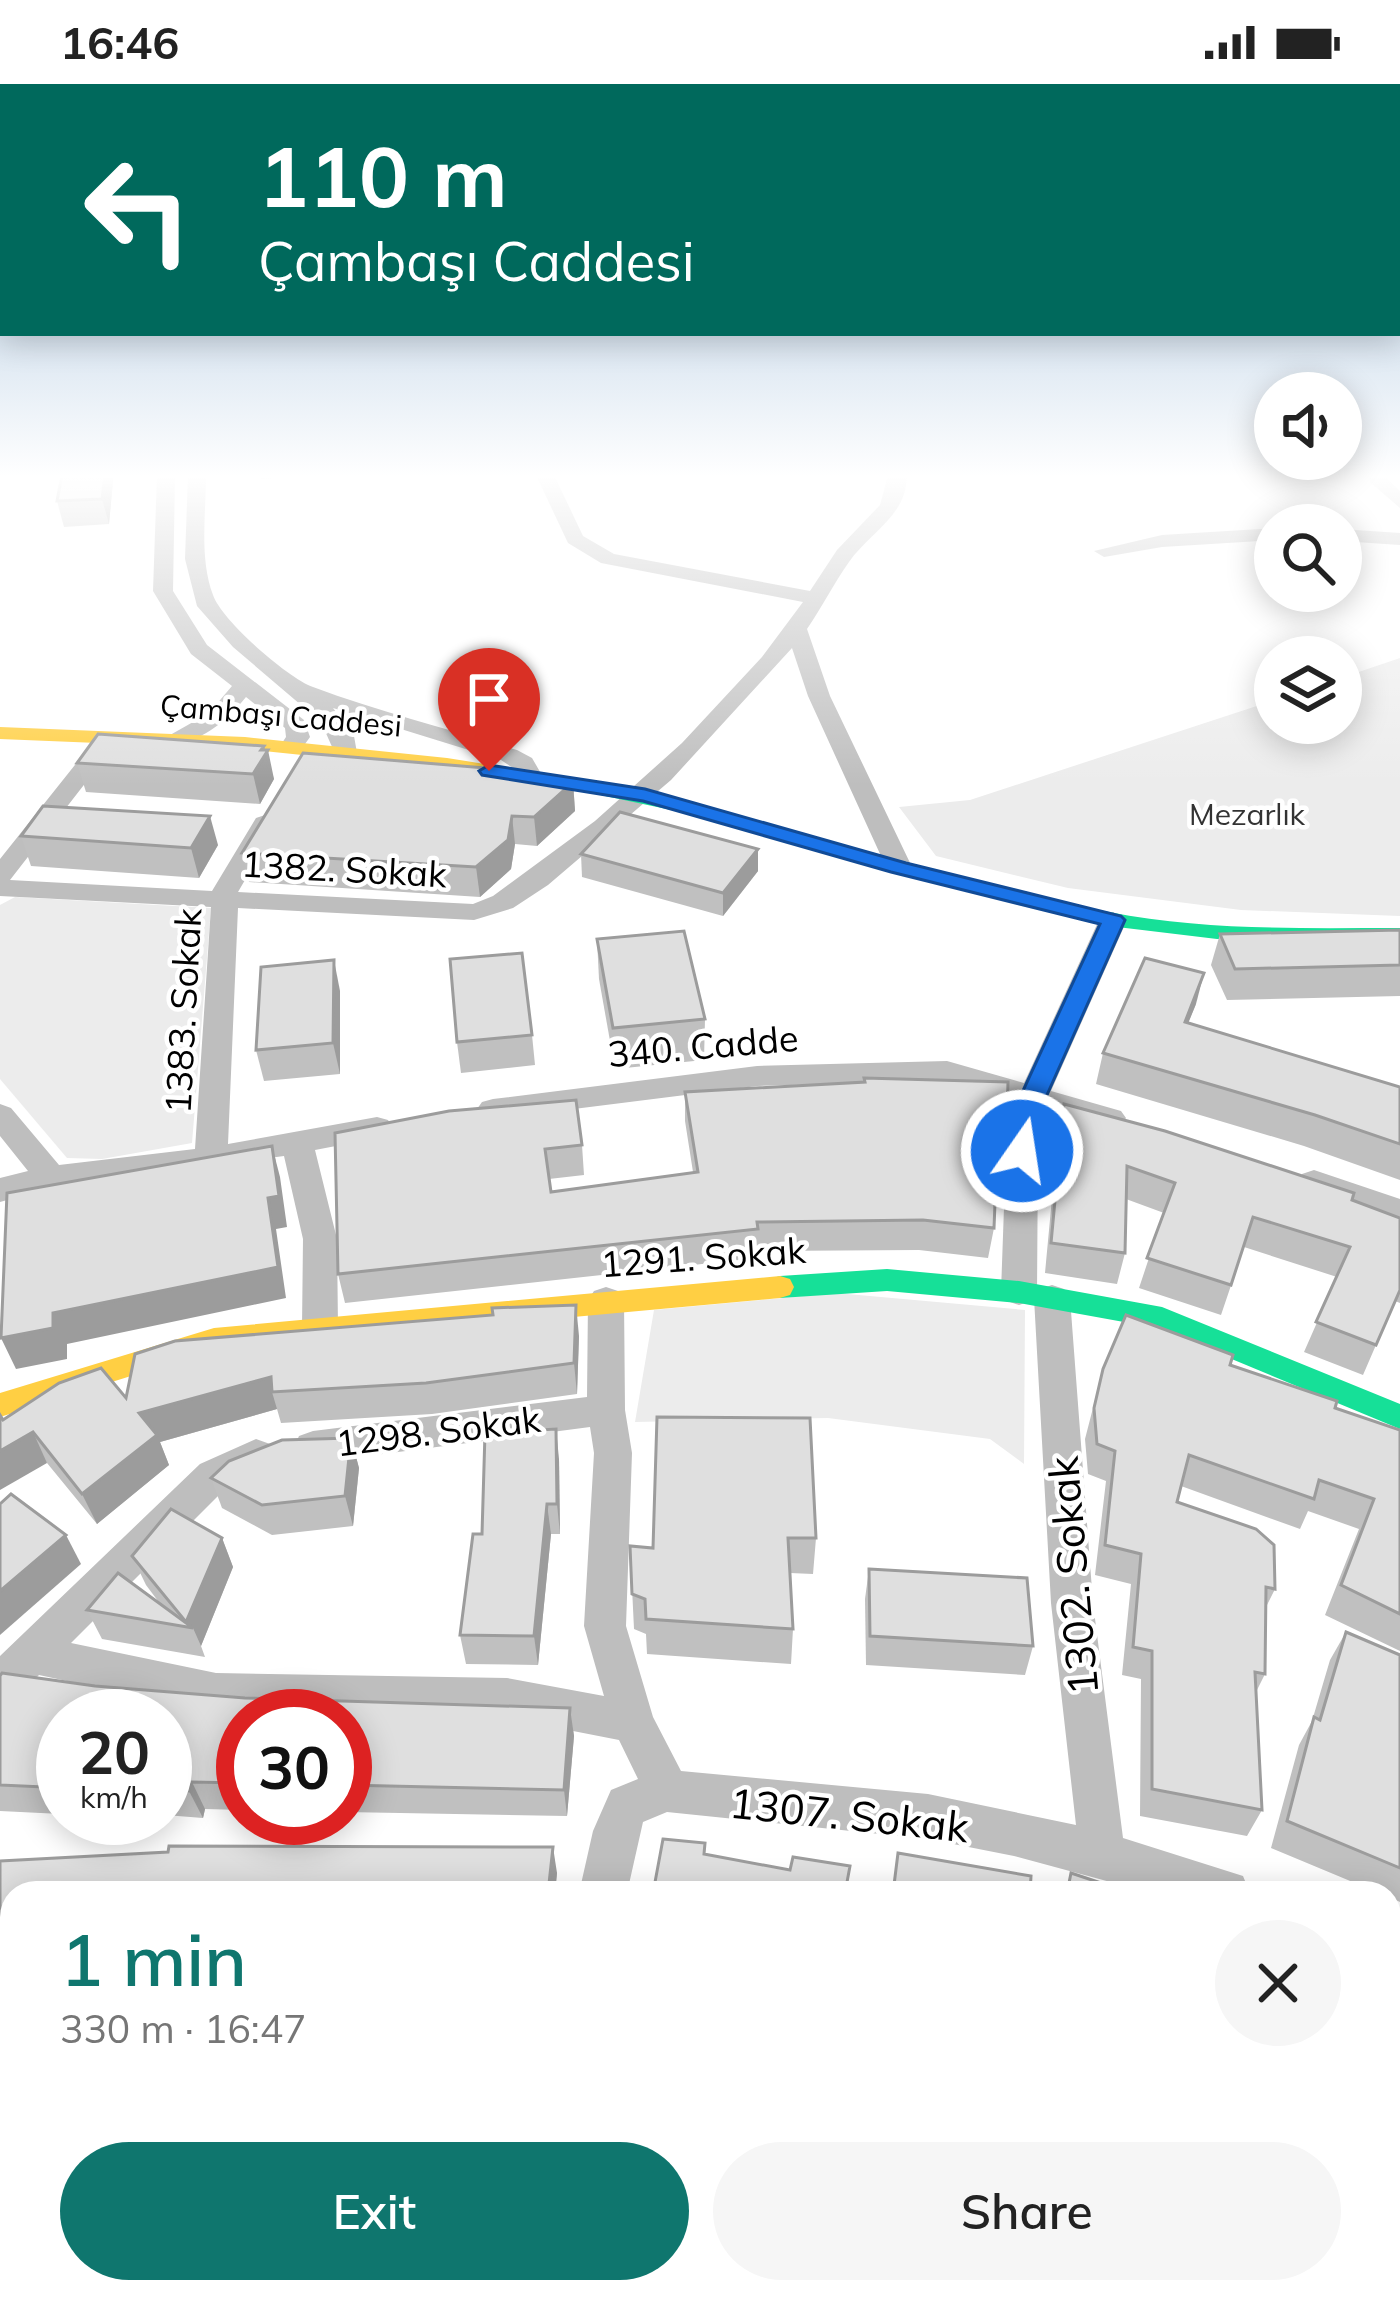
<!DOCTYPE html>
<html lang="en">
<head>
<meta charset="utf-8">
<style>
  body { margin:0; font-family:Mulish,sans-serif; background:#f6f6f6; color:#222; height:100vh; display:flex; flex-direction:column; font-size:45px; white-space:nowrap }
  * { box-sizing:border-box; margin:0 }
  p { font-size:39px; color:#767676 }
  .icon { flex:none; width:66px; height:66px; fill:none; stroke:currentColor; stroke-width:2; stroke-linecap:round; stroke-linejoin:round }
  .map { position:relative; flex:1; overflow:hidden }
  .side { position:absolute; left:0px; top:1797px; width:1401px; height:423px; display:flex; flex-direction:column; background:#fff; border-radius:36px 36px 0 0; box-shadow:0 6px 30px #0003 }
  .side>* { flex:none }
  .guide { position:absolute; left:0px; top:0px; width:1401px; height:252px; box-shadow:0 6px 30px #0003; background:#00695c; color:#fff; overflow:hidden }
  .controls { position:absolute; left:1254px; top:288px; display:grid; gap:24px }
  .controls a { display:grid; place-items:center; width:108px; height:108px; border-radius:50%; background:#fff; box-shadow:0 6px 30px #0003; font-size:60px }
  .speed { position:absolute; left:36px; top:1605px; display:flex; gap:24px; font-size:60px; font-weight:700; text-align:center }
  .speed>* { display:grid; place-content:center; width:156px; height:156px; border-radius:50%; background:#fff; box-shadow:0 6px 30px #0003; line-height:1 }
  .speed small { font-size:30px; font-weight:400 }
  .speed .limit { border:18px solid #d22; background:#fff; color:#111 }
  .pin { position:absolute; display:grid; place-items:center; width:102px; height:102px; color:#fff; margin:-123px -51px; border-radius:50% 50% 50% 0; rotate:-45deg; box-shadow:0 0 12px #0007 }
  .pin .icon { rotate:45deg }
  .me { position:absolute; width:132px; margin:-66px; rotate:13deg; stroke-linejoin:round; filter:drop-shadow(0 0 9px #0008) }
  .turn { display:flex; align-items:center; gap:42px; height:252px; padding:0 60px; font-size:54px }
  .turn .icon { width:156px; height:156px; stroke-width:2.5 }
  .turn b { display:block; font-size:84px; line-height:102px }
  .round { display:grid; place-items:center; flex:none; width:126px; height:126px; border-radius:63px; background:#f6f6f6 }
  .overview { display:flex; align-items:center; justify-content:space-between; height:204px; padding:0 60px }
  h1 { font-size:72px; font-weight:600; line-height:90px; color:#0f766e }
  .action { display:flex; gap:24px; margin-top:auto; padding:24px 60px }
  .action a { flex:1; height:138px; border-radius:72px; background:#0f766e; color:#fff; font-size:48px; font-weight:600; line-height:138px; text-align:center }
  .action a+a { background:#f6f6f6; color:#222 }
  .status { display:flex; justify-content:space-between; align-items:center; height:84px; padding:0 60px; background:#fff; direction:ltr }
  .status svg { height:33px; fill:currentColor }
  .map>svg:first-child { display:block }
  .green { fill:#ececec }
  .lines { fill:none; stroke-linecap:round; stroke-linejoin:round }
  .street { fill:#bebebe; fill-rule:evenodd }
  .fast { fill:#16e098; fill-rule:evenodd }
  .slow { fill:#ffcf43; fill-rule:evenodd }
  .wall { fill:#c0c0c0 }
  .shaded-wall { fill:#9c9c9c }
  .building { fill:#dfdfdf; stroke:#9c9c9c; stroke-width:3 }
  .route { fill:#1a73e8; stroke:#114b97; stroke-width:3 }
  .labels { text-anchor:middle; stroke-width:9; stroke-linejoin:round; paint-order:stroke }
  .far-street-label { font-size:30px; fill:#000; stroke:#fff }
  .far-park-label { font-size:30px; fill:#333; stroke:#fff }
  .street-label { font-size:36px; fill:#000; stroke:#fff }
  .near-street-label { font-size:42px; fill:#000; stroke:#fff }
</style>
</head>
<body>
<div class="status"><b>16:46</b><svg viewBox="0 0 49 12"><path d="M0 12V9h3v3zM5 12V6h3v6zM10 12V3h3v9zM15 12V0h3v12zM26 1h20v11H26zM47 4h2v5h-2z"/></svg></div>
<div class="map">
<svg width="1400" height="2219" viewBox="0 0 1400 2219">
  <rect width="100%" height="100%" fill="#fff"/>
  <g class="green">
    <polygon points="1400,574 1400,832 1241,826 1068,804 936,772 899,723 970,716 1275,616 1275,639 1341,639 1341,594"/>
    <polygon points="15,813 211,824 192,1059 102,1075 67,1074 0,995 0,821"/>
    <polygon points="836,1209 1025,1226 1024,1380 990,1355 828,1334 635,1338 654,1226"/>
    <polygon points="702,2208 876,2208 889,2219 699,2219"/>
  </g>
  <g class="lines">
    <g class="street">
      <path d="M157,391H175L173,507L207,561L304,636L310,653L300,667H284L280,662L286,653L285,644L246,613C226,638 206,653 175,662L163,655L209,629L232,602L191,570L153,507Z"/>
      <path d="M188,391H206C206,430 199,473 213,511C222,537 288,594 313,603C379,628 450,645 517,666L532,674L543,693L540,698H522L513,684L501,676L333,624L354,652L357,669L345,676L337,674L321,638L233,563L197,522L185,475Z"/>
      <path d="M536,391H554L583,452L614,470L810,507L837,466L880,421L888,391H906C910,429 868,450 849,478C834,499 822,523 807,545L830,612L912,783L908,789H890L886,783L808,612L792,564L671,696L548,801L513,824L474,836L238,824L228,1060L377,1033L388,1036L393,1044L388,1052L315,1066L337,1155L338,1244L333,1254L320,1258L307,1254L302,1244L303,1155L284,1072L51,1104L0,1118V1094L28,1087L0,1052V1020L11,1024L59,1081L195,1065L211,823L0,812V775L98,652H114L118,657L10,796L212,807L256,734L265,731L278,739L238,808L473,820L493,812L595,737L682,659L762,573L803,518L601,479L568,459Z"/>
      <polygon points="1369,391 1383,391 1400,407 1400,424 1370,398"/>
      <polygon points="1275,444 1275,456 1162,463 1104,473 1094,467 1162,451"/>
      <polygon points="1341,445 1400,449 1400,461 1341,457"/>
      <polygon points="1113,828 1127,836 1051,1007 1121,1027 1126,1034 1121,1041 1110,1045 1046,1026 1038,1067 1037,1208 1031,1217 1019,1221 1007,1217 1001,1208 1006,1067 1017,1018 946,997 757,1002 493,1035 482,1032 477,1025 482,1018 493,1015 757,982 947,977 1024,999 1099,836"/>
      <polygon points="1314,1086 1400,1115 1400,1140 1302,1106 1298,1098 1302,1090"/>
      <polygon points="1052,1201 1064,1205 1070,1214 1093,1519 1123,1754 1243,1792 1250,1809 1151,1809 1014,1772 928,1755 667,1728 643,1738 627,1809 579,1809 593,1747 611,1706 638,1695 619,1656 507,1634 216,1629 39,1591 15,1615 0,1621 0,1572 200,1380 256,1355 270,1360 275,1371 270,1382 228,1402 71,1559 216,1589 507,1594 604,1612 584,1542 594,1369 590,1343 313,1379 299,1374 294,1363 299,1352 313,1347 587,1313 588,1216 594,1207 606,1203 618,1207 624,1216 625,1326 632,1369 626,1542 653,1633 681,1687 928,1710 1076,1741 1051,1519 1034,1214 1040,1205"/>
      <polygon points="1389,1840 1400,1844 1400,1893 1389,1889"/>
      <polygon points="12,1941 12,1991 0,1992 0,1942"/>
      <polygon points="448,2208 504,2208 500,2219 444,2219"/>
      <polygon points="934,2208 1000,2208 1005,2219 939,2219"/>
    </g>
    <g class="fast">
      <path d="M579,695C759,728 930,793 1109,828C1205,847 1303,844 1400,844V858L1217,855L1109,842L709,734L572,705L569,701Z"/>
      <polygon points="887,1185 1019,1197 1162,1223 1400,1320 1400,1345 1157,1244 1019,1219 887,1207 780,1214 770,1211 766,1203 770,1195 780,1192"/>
    </g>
    <g class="slow">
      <polygon points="0,643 245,653 447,674 579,695 589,701 579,707 447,686 245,665 0,655"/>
      <polygon points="780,1192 790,1195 794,1203 790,1211 780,1214 214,1266 0,1333 0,1309 214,1244"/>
    </g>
  </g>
  <g class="wall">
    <polygon points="113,397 109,440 64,443 57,417"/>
    <polygon points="264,666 274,695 260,720 86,708 77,679"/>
    <polygon points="510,686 510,690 573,698 575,727 537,762 515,760 511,785 480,813 249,798 242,769"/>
    <polygon points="21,752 218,761 199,794 31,782"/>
    <polygon points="581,770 758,787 723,832 582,793"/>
    <polygon points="1400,846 1400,912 1227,916 1211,881 1220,850"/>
    <polygon points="597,855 705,935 704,976 615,985 599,895"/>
    <polygon points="340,907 340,990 264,997 256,966"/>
    <polygon points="1196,920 1188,939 1400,1003 1400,1096 1304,1062 1096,1000 1103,969"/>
    <polygon points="532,951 535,981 461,989 457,958"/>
    <polygon points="685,1008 1006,1070 1000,1099 996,1099 994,1144 988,1174 919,1166 757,1167 757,1174 345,1219 338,1190 335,1049 582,1061 584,1091 549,1095 551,1108 693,1088 685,1037"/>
    <polygon points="1064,1020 1400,1134 1400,1219 1395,1217 1363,1291 1304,1268 1337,1193 1244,1163 1221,1231 1139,1204 1164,1129 1126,1115 1125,1169 1117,1200 1045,1189 1058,1050"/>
    <polygon points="579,1252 577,1310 432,1330 281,1339 277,1325 160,1358 169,1381 97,1440 47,1379 3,1336 126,1314"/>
    <polygon points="1230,1281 1335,1324 1400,1346 1400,1567 1325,1531 1359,1445 1308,1427 1300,1445 1181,1402 1177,1418 1275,1505 1266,1523 1265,1590 1256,1608 1262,1726 1247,1752 1140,1732 1141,1595 1122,1591 1131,1500 1095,1491 1106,1397 1088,1390 1085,1355 1103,1285"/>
    <polygon points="657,1333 816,1454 813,1490 790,1489 793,1545 791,1580 647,1570 646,1550 634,1545 630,1462 653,1464"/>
    <polygon points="351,1354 359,1384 353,1442 272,1451 222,1424 211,1394"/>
    <polygon points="559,1375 560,1450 551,1450 538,1581 466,1580 460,1551 482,1450"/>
    <polygon points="222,1454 233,1483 201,1562 205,1573 102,1555 87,1526 161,1521 146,1501 132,1472"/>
    <polygon points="869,1485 1033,1562 1025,1591 866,1581 865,1515"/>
    <polygon points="1346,1548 1400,1571 1400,1818 1389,1813 1389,1809 1379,1809 1271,1764 1299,1661 1312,1637 1330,1576"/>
    <polygon points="0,1592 95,1602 245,1614 570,1624 574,1652 567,1732 345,1728 345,1632 243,1632 243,1726 205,1725 203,1734 165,1731 165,1632 63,1632 63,1724 61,1730 0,1727"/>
    <polygon points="0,1777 557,1789 555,1809 12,1809 12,1919 0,1920"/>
    <polygon points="1389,1876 1400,1882 1400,2078 1389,2072"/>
    <polygon points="1054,2208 1097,2208 1089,2219 1070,2219"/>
    <polygon points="1143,2208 1389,2208 1400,2219 1140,2219"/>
  </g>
  <g class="shaded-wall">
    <polygon points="105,391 112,391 113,397 109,440 102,415"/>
    <polygon points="260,391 304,391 304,392 261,395"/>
    <polygon points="264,662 266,671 268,666 274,695 260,720 253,690"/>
    <polygon points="573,698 575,727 537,762 534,733"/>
    <polygon points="210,732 218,761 199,794 191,764"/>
    <polygon points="512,732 515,760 511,785 480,813 476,783"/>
    <polygon points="758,765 758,787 723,832 723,809"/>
    <polygon points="334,876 340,907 340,990 333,959"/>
    <polygon points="1204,889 1196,920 1176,969 1185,938"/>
    <polygon points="272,1062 280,1093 287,1143 276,1145 286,1214 67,1260 67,1275 16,1285 1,1254 53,1229 268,1114"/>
    <polygon points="576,1221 579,1252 577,1310 574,1279"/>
    <polygon points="271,1293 272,1308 277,1325 160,1358 169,1381 97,1440 82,1410 139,1329"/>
    <polygon points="556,1345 559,1375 560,1450 557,1420"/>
    <polygon points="33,1348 47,1379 0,1406 0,1367"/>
    <polygon points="351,1354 359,1384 353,1442 345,1412"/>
    <polygon points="547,1420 551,1450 538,1581 534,1552"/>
    <polygon points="66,1451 81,1480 0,1551 0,1507"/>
    <polygon points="222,1454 233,1483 201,1562 193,1544 186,1538"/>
    <polygon points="570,1624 574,1652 567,1732 564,1706"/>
    <polygon points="46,1695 63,1721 61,1730 44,1703"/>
    <polygon points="192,1698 205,1725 203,1734 189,1707"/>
    <polygon points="553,1763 557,1789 555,1809 548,1809"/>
    <polygon points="165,2208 188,2208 186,2219 163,2219"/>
    <polygon points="653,2208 659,2208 656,2219 650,2219"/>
  </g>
  <g class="building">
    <polygon points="62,391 105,391 102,415 57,417"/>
    <polygon points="98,650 264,662 261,666 268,666 253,690 77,679"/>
    <polygon points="303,669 510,686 508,690 573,698 534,733 512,732 508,756 476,783 242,769"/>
    <polygon points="43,722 210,732 191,764 21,752"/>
    <polygon points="620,728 758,765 723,809 581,770"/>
    <polygon points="1400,846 1400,881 1235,885 1220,850"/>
    <polygon points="684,847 705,935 613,944 597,855"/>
    <polygon points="522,869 532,951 457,958 450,875"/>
    <polygon points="1145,874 1204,889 1185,938 1400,1003 1400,1060 1315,1031 1103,969"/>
    <polygon points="334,876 333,959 256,966 261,883"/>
    <polygon points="864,994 1008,998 1006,1070 997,1069 994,1144 923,1136 757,1138 758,1145 338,1190 335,1049 449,1027 576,1016 582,1061 545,1065 551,1108 698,1088 685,1008 865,998"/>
    <polygon points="1064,1020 1165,1047 1354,1109 1352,1116 1400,1134 1400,1206 1376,1261 1316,1238 1350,1163 1253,1133 1231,1201 1147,1174 1175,1099 1127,1082 1125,1169 1051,1159"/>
    <polygon points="272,1062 279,1112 268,1114 278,1183 53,1229 53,1244 1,1254 7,1109"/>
    <polygon points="576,1221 574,1279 426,1299 272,1308 271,1293 139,1329 157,1351 82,1410 33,1348 0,1367 0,1331 3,1336 59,1299 101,1284 126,1314 135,1270 175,1257 493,1231 492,1224"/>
    <polygon points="1126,1231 1233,1271 1230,1281 1337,1317 1335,1324 1400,1346 1400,1530 1341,1501 1374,1415 1319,1396 1314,1415 1189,1371 1177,1418 1256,1445 1274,1461 1275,1505 1266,1503 1265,1590 1255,1588 1262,1726 1152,1705 1152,1567 1133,1563 1141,1470 1105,1461 1115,1367 1097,1360 1094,1324 1103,1285"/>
    <polygon points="657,1333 810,1334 816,1454 788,1454 793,1545 646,1535 645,1515 632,1510 630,1462 653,1464"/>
    <polygon points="556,1345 557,1420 547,1420 534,1552 460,1551 473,1450 482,1450 485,1349"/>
    <polygon points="351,1354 345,1412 262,1421 211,1394 229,1377 282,1356"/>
    <polygon points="11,1410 66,1451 0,1507 0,1420"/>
    <polygon points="171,1425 222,1454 186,1538 132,1472"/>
    <polygon points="869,1485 1027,1494 1033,1562 870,1552"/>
    <polygon points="118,1489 193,1544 87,1526"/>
    <polygon points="1346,1548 1400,1571 1400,1784 1287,1737 1314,1633 1320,1636"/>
    <polygon points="2,1589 95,1602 245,1614 570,1624 564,1706 345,1701 345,1632 243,1632 243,1699 192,1698 189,1707 165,1705 165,1632 63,1632 63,1697 46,1695 44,1703 0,1701 0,1592"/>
    <polygon points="663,1755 705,1759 704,1770 790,1786 793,1773 850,1782 845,1809 653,1809"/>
    <polygon points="169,1762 553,1763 548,1809 12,1809 12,1894 0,1895 0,1777 168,1768"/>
    <polygon points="898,1769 1031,1792 1030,1809 893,1809"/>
    <polygon points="1071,1789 1131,1809 1067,1809"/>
    <polygon points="1389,1876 1400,1882 1400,2047 1389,2042"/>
    <polygon points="0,2048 12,2048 12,2208 165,2208 163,2219 0,2219"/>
    <polygon points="1389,2192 1400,2198 1400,2219 1151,2219 1154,2208 1389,2208"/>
    <polygon points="244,2208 303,2208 340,2219 240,2219"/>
    <polygon points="523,2208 653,2208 650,2219 519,2219"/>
  </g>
  <linearGradient id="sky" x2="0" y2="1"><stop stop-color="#97b8d8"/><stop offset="0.56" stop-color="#fff"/><stop offset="1" stop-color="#fff" stop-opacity="0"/></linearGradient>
  <rect width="1400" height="701" fill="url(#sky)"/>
  <polygon class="route" points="489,681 645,705 906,779 1121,832 1125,836 1047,1011 1031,1074 1012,1074 1008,1067 1021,1011 1100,840 891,788 643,717 482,691 479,687"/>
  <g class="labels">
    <g class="far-street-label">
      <text transform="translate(281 632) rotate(5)" y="10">Çambaşı Caddesi</text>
    </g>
    <g class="far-park-label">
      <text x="1247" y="741">Mezarlık</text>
    </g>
    <g class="street-label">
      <text transform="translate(344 785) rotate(3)" y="13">1382. Sokak</text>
      <text transform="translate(183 927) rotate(-87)" y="13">1383. Sokak</text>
      <text transform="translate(703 962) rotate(-5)" y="13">340. Cadde</text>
      <text transform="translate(703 1173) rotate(-4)" y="13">1291. Sokak</text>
      <text transform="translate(438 1347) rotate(-7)" y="13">1298. Sokak</text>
    </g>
    <g class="near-street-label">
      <text transform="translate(1073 1492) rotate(-95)" y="15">1302. Sokak</text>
      <text transform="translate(849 1731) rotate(6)" y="15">1307. Sokak</text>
    </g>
  </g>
</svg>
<div class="controls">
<a><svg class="icon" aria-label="sound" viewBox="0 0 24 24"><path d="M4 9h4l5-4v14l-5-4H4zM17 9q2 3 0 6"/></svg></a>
<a><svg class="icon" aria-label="search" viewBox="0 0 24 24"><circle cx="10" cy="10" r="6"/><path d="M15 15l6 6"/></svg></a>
<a><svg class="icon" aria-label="layers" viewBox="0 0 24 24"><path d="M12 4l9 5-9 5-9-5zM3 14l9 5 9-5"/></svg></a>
</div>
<div class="speed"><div>20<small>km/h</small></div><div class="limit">30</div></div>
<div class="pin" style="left:489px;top:687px;background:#d93025"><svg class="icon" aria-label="arrive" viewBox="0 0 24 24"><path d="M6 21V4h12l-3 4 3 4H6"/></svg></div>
<svg class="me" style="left:1022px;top:1067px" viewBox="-20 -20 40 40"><circle r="17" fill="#1a73e8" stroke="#fff" stroke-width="3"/><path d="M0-11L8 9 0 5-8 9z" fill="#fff"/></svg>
<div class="guide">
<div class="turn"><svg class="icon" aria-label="left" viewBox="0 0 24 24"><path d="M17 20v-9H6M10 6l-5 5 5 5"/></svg><div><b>110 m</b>Çambaşı Caddesi</div></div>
</div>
<section class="side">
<div class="overview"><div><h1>1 min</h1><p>330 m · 16:47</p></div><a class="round"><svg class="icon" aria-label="close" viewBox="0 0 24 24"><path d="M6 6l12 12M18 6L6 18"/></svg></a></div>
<div class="action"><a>Exit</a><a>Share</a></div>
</section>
</div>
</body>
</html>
